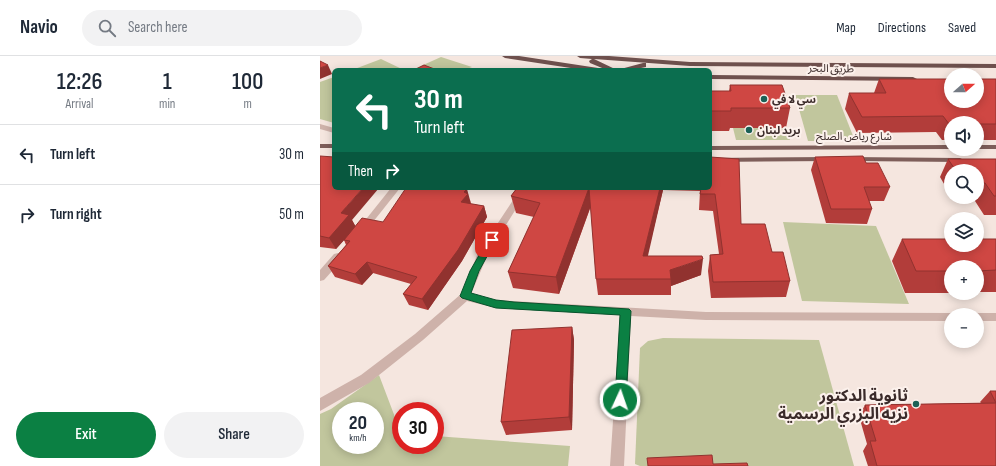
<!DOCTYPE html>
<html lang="en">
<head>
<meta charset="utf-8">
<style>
  body { margin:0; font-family:"Sofia Sans Condensed","Noto Sans Arabic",sans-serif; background:#f2f2f3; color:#1f2937; height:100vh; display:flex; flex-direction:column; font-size:15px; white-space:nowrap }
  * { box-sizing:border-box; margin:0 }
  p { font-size:13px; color:#747a83 }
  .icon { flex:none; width:22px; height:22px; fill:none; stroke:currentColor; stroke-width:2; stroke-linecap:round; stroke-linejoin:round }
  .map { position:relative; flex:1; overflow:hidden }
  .sheet { display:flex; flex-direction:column; background:#fff; width:320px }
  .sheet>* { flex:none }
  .hud { position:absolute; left:12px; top:12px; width:380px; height:122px; border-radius:6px; box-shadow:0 2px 10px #0003; background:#0b6e4f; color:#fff; overflow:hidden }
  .needle { width:26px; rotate:69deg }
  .buttons { position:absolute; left:624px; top:12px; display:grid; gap:8px }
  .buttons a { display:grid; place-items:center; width:40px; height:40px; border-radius:50%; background:#fff; box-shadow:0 2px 10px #0003; font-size:20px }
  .speed { position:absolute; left:12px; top:346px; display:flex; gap:8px; font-size:20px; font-weight:700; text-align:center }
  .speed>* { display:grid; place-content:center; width:52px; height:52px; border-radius:50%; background:#fff; box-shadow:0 2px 10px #0003; line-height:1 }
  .speed small { font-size:10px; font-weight:400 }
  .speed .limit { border:6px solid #d22; background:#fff; color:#111 }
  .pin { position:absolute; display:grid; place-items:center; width:34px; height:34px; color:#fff; margin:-17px; border-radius:8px; box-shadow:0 2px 6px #0006 }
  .me { position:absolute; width:44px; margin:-22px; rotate:3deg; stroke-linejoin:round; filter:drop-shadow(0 0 3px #0008) }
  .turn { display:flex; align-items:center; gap:14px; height:84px; padding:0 16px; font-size:18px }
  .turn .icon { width:52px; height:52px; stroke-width:2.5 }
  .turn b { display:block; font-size:28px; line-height:34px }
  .then { display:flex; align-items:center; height:38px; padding:0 16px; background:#0003; gap:8px; font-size:15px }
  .eta { display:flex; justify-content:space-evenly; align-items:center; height:68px; text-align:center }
  .eta b { font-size:24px; font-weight:600; line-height:28px }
  .action { display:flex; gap:8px; margin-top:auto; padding:8px 16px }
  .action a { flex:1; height:46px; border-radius:24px; background:#0b8043; color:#fff; font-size:16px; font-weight:600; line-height:46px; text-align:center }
  .action a+a { background:#f2f2f3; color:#1f2937 }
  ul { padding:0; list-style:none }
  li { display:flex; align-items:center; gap:12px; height:60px; padding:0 16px; border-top:1px solid #e0e1e3 }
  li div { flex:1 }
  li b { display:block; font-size:15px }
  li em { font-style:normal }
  header { display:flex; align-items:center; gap:24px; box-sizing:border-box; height:56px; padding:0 20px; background:#fff; border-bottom:1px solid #e0e1e3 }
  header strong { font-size:19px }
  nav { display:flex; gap:22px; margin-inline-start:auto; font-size:14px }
  .search { width:280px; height:36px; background:#f2f2f3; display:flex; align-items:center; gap:10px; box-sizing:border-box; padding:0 14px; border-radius:22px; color:#747a83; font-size:15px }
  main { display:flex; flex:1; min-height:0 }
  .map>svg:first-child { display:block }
  .green { fill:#c1c69d; fill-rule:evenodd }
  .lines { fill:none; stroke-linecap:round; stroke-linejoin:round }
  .minor { fill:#ceb2aa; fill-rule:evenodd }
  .primary { fill:#7e5e5a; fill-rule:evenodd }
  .trunk { fill:#6e504d; fill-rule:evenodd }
  .wall { fill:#b23d3a }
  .shaded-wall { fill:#91322f }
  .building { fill:#cf4743; stroke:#91322f }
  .route { fill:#0b8043; stroke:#07532c }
  .poi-dot { fill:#1b6156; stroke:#fcf1ec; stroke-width:1.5 }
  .labels { text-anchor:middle; stroke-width:4; stroke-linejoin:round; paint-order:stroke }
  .far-street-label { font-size:11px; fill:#3b2b2a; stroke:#fcf1ec }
  .far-poi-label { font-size:11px; font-weight:bold; fill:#3b2b2a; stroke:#fcf1ec; text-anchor:start }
  .near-poi-label { font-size:16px; font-weight:bold; fill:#3b2b2a; stroke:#fcf1ec; text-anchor:end }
</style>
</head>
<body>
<header>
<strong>Navio</strong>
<div class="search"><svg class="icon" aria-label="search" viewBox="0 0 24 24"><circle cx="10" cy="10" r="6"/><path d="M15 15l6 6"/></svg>Search here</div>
<nav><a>Map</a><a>Directions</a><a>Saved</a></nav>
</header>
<main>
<section class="sheet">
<div class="eta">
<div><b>12:26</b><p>Arrival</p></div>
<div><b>1</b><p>min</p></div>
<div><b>100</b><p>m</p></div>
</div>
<ul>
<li><svg class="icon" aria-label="left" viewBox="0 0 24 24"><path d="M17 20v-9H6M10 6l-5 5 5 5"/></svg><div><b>Turn left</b></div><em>30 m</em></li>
<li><svg class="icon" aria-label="right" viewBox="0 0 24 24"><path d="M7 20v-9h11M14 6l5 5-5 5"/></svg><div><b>Turn right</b></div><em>50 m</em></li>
</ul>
<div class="action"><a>Exit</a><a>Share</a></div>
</section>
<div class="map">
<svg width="676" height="410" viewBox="0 0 676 410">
  <rect width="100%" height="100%" fill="#f5e6df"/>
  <g class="green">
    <polygon points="121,1 152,11 144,14 92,14"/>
    <polygon points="61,3 84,14 32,14"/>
    <polygon points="14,21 14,67 0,63 0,26"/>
    <polygon points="475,39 517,39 535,85 488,85"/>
    <polygon points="413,72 466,72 470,84 416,84"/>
    <polygon points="463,166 556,170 589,248 482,245"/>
    <polygon points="343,282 499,284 534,410 320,410 315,408 320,292 328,285"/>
    <path d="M59,319L81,377V389H115V380L250,390L248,410H0V358L11,353ZM21,355H55V389H21Z"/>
  </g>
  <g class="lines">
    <g class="minor">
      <polygon points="0,68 14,72 14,77 0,73"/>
      <polygon points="71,132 80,132 45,176 39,176 37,174 39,172"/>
      <polygon points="201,132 209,132 168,198 151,238 176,244 386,256 631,257 635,259 631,259 631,265 386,264 311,260 304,410 290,410 300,259 176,252 147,245 103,284 49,327 0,355 0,342 41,319 95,278 141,238 158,197"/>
      <polygon points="18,197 23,201 22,204 4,224 0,225 0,214 14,198"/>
      <polygon points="657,257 676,257 676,265 657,265 657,259 653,259"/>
    </g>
    <g class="primary">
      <rect x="0" y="88" width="14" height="4"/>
      <polygon points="631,89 631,93 633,93 631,93 390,94 390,90"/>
      <polygon points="657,89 676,89 676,93 655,93 657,93"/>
      <polygon points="508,101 512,103 511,105 390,106 390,102"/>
      <polygon points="529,101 640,102 644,104 640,106 532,105 529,105"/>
    </g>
    <g class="trunk">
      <polygon points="182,0 199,0 278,12 282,14 264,14 185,2"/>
      <polygon points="257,0 289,0 370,6 676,8 676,12 370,10 274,3 297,14 287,14 270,7 269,5 272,3 260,2"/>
      <polygon points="323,7 326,7 326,11 311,14 297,14"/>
      <polygon points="390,19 593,21 597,23 593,25 390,23"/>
    </g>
  </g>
  <g class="wall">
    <polygon points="559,23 676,23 676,84 657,84 657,67 631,67 631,84 622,84 616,76 537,77 525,53 529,37 554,37"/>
    <polygon points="410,29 470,52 466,72 410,72 409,75 390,75 390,35 409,35"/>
    <polygon points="0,100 35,170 63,166 150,144 151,148 164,150 167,161 142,205 108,254 89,249 83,238 91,228 53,217 42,229 15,221 8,210 26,189 24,184 16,193 0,191"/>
    <polygon points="495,101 546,107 570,131 564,145 549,145 552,153 547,168 506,167 491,114"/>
    <polygon points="628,103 676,103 676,159 664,159 655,145 634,145 632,141 657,141 657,115 631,115 631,140 620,121"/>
    <polygon points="197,132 390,132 421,168 452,196 470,225 466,241 391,242 388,215 390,199 399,198 393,155 379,154 380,135 343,134 327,200 381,219 351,230 351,239 278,239 276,223 271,150 239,238 193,232 188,216 214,161 196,157 191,140"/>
    <polygon points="582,183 676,183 676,236 657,236 657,211 631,211 631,237 585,237 572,205"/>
    <polygon points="252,271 254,284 252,374 186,379 181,366"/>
    <polygon points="670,335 676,335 676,410 548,410 543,395 547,388 539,360 545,349 661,347 660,346"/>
  </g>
  <g class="shaded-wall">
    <polygon points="8,9 12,18 0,23 0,12"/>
    <polygon points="43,132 59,132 32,164 36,171 16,193 9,182 21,157"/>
    <polygon points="269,132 271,149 239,238 236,221"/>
    <polygon points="340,132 343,132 343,134 324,217 323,200"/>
    <polygon points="147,133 150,144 151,149 141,146 144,136"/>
    <polygon points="164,150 167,161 142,205 108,254 102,243"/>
    <polygon points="383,203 381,219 351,230 350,214"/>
    <polygon points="47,206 53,217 42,229 35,218"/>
    <polygon points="252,271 254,284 252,374 249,361"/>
  </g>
  <g class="building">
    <polygon points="0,5 8,9 0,12"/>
    <polygon points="104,9 117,14 94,14"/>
    <polygon points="559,23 631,23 631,45 657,45 657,23 676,23 676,68 657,68 657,67 631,67 631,68 629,68 623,60 542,61 529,37 566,37"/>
    <polygon points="410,29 462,29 470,52 411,52 411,55 390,55 390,35 411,35"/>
    <polygon points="0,100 14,101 14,132 43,132 21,157 29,159 9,182 0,180"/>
    <polygon points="543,100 546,107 558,107 570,131 544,131 552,153 511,153 495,101"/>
    <polygon points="390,101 419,103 421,168 445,168 452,196 463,196 470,225 393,226 390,199 403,198 395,138 380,138 381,132 390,132"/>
    <polygon points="628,103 676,103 676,140 674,140 665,127 657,127 657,115 636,115"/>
    <polygon points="86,132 139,132 147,133 144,136 148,138 141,146 164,150 138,194 102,243 83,238 97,221 47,206 35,218 8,210 30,185 24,184 42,162 63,166"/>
    <polygon points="197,132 340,132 323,200 382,200 383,203 350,214 351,223 276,223 269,132 236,221 188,216 220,147 191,140"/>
    <polygon points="582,183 631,183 631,189 657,189 657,183 676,183 676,214 657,215 657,211 631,211 631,215 596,215"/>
    <polygon points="252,271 249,361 181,366 192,274"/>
    <polygon points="670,335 676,335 676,410 557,410 550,385 556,385 545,349 676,347"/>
    <polygon points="392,399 393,408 427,407 428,410 328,410 327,402"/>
  </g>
  <polygon class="route" points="172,181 176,184 159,215 151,237 176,244 194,246 309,253 311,255 306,344 305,348 300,349 296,348 295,344 300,259 176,252 142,242 140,240 150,215 169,182"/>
  <g class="poi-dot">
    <circle cx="444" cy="43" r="4"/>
    <circle cx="429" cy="74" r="4"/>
    <circle cx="596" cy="348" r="4"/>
  </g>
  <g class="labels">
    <g class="far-street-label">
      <text transform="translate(511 12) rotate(1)" y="4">طريق البحر</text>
      <text x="534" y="84">شارع رياض الصلح</text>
    </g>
    <g class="far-poi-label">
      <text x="452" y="47">سي لا في</text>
      <text x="437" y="78">بريد لبنان</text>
    </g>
    <g class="near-poi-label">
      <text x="588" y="345">ثانوية الدكتور<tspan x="588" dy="18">نزيه البزري الرسمية</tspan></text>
    </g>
  </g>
</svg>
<div class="buttons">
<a><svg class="needle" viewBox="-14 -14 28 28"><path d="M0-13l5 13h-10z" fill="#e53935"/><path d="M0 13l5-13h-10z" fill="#747a83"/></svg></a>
<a><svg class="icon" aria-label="sound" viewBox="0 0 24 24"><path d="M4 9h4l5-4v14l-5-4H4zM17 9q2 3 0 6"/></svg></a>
<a><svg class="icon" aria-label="search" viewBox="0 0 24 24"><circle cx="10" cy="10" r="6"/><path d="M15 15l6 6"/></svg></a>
<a><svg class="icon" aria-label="layers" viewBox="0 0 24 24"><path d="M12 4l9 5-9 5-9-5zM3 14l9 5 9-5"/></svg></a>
<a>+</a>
<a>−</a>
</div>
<div class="speed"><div>20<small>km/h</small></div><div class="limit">30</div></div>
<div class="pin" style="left:172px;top:184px;background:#d93025"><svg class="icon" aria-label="arrive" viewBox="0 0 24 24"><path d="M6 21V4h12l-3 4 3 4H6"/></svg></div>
<svg class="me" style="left:300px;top:344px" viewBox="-20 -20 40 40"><circle r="17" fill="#0b8043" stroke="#fff" stroke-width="3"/><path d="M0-11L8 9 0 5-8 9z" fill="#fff"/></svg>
<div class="hud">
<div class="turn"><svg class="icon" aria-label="left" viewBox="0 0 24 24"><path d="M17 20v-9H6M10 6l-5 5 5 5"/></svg><div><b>30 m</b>Turn left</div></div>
<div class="then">Then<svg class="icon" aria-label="right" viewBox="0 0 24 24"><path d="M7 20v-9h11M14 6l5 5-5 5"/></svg></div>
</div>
</div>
</main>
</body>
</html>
